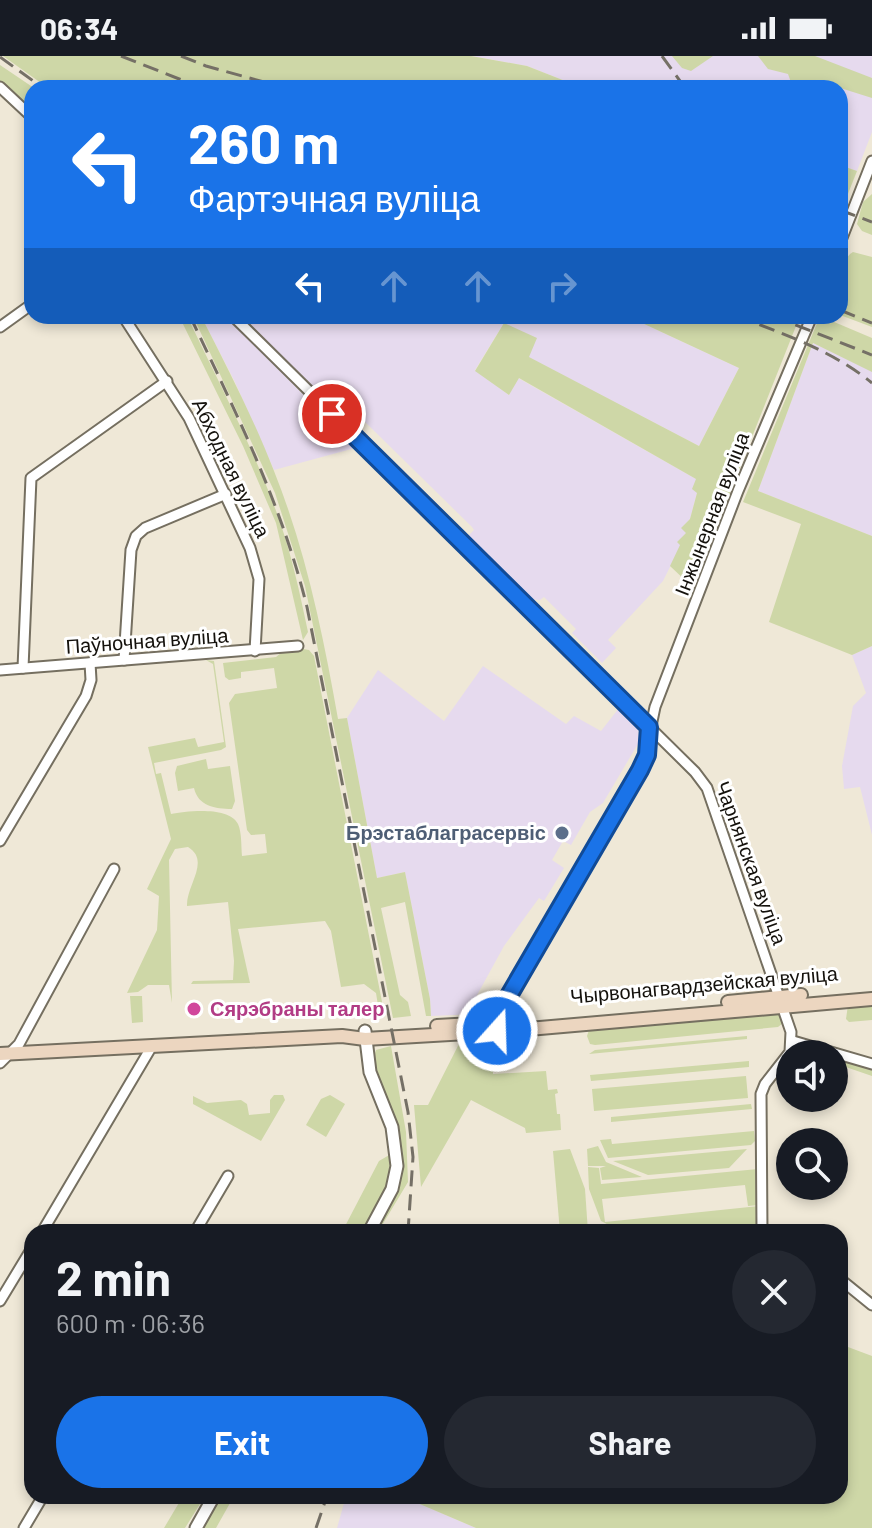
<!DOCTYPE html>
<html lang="en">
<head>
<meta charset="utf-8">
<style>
  body { margin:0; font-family:Barlow,sans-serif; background:#242831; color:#f1f3f6; height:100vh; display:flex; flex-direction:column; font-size:30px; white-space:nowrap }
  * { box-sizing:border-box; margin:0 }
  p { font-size:26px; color:#9ea1a6 }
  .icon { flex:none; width:44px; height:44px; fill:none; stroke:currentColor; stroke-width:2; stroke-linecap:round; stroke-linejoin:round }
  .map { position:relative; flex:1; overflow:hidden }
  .details { position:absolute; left:24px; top:1168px; width:824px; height:280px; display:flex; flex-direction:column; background:#171b24; border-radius:24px; box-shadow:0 4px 12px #0003 }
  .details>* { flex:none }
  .banner { position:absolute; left:24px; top:24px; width:824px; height:244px; border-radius:24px; box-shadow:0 4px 12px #0003; background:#1a73e8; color:#fff; overflow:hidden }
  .buttons { position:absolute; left:776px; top:984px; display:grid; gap:16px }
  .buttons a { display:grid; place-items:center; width:72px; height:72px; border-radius:50%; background:#171b24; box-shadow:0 4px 12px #0003; font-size:40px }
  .pin { position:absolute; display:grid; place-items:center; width:68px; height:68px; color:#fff; margin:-34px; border:4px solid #fff; border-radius:50%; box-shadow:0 2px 8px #0007 }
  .me { position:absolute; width:88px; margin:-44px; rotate:20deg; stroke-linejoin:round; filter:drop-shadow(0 0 6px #0008) }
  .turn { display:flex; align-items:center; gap:28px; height:168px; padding:0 32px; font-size:36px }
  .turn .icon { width:104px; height:104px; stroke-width:2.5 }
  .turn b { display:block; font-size:56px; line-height:68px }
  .lanes { display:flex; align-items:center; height:76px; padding:0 32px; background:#0003; justify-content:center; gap:40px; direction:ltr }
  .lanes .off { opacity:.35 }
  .round { display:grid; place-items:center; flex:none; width:84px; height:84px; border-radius:42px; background:#242831 }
  .headline { display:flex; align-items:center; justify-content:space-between; height:136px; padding:0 32px }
  h1 { font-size:48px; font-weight:700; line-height:60px }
  .action { display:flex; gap:16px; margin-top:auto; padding:16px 32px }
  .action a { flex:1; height:92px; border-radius:48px; background:#1a73e8; color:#fff; font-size:32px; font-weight:700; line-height:92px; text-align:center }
  .action a+a { background:#242831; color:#f1f3f6 }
  .status { display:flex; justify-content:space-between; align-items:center; height:56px; padding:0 40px; background:#171b24; direction:ltr }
  .status svg { height:22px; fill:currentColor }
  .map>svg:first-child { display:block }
  .industrial { fill:#e6daee }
  .green { fill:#ced7a7 }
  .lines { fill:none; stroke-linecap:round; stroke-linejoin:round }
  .minor-casing { stroke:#756f60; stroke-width:13 }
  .tertiary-casing { stroke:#756f60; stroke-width:15 }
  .secondary-casing { stroke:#756f60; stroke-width:16 }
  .minor { stroke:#fff; stroke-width:9 }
  .tertiary { stroke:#fff; stroke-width:11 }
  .secondary { stroke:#ecd6c0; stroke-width:12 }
  .rail { stroke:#757066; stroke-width:3; stroke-dasharray:16 8; stroke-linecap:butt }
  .route-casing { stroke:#114b97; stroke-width:20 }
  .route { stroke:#1a73e8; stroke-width:14 }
  .service-dot { fill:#5c6f8a; stroke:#fff; stroke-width:3 }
  .hotel-dot { fill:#d1479c; stroke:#fff; stroke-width:3 }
  .labels { text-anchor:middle; stroke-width:6; stroke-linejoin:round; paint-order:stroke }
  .street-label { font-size:20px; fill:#14110c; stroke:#fff }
  .service-label { font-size:20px; font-weight:bold; fill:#4e5e75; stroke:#fff; text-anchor:end }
  .hotel-label { font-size:20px; font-weight:bold; fill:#b23c85; stroke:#fff; text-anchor:start }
</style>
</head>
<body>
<div class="status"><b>06:34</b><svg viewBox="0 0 49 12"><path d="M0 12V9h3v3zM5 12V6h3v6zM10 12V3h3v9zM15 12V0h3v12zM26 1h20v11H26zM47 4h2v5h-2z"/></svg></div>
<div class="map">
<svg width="872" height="1472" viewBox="0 0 872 1472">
  <rect width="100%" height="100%" fill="#efe8d7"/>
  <g class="industrial">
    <polygon points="472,0 872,0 872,76 857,115 840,109 840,32 583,32 527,10"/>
    <polygon points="213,260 227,260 355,392 274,414 234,324 204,266"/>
    <polygon points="242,260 627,260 739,312 699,390 528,301 504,267 475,314 509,339 518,322 696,423 697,437 690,463 682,472 687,477 663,525 608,584 616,592 602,607 572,577 576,573 544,541 540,544 529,543 464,484 474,474 472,471 361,362 349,366"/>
    <polygon points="813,287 872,315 872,480 758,435"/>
    <polygon points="872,590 872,779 860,731 844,733 842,710 853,650 866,637 852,599"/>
    <polygon points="483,610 566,668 574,660 601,675 619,652 638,670 639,686 603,747 590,756 571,789 563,785 552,804 564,812 544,845 539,842 504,890 476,941 476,958 431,960 430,943 405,816 377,822 347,662 378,614 444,665"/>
    <polygon points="346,1440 401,1440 476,1472 337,1472"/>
  </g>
  <g class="green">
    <polygon points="3,0 471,0 527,10 583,32 48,32"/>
    <polygon points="672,0 713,0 691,15 682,12"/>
    <polygon points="758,0 815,0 872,22 872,42 834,30 793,32 788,18 768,13"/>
    <polygon points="0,9 34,32 32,32 32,57 0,27"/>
    <polygon points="840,109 857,115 840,158"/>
    <polygon points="872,138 872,179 862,175 857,168 863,146"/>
    <path d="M853,196L872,201V271L840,259C840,239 834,208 853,196Z"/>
    <path d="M179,260H187C219,327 254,393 279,463C292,500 300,538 308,576L303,584L276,467L243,390Z"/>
    <path d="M193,260H201C227,311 253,361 274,415C306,495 323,578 338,663L347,662L377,822L405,816L430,943L431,960H426L405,846L381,852L400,939L408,946L411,960L393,962L305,530L275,437Z"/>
    <polygon points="627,260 800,260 689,540 682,539 687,526 670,510 680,489 677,486 686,477 681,472 690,463 697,437 692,433 696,423 519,322 509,339 475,315 504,267 537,282 529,301 699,390 739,312"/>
    <polygon points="820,260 872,282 872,316 813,287 758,435 872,480 872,590 852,599 769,566 801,468 743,446"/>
    <path d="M303,593L309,594L314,600L385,961L380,962L376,937L364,928L341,931L331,875L325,865L238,873L250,927L191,928L193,925L233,924L234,905L228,846L187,850C186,829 211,805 188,791L175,793L169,804L172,947L169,929H148L138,936L127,937L157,874L159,840L147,833L171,783L148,691L195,682L198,691L224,686L213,608L206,604L214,605L226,691L221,694L154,707L156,718L161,717L171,758C187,755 229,750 238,768C242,777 241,790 242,800L267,797L265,778L251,779L247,774L229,647L235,638L277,632L274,612L241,616V622L229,624L225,621L223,607L276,601L282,596Z"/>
    <path d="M206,703L208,713L230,710L235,745L232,753C215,753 198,750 194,732L178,735L175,717L177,710Z"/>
    <polygon points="130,940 142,940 143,966 132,967"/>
    <polygon points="872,946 872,964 849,966 846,963 848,949"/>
    <polygon points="778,956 783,967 778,971 595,989 590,988 587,980 589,974 595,972"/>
    <polygon points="747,980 747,983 589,998 595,994"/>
    <polygon points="462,982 492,984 493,1018 546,1015 548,1034 557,1033 558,1037 555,1038 557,1058 560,1058 561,1074 526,1077 525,1072 471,1044 421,1131 414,1049 428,1049"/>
    <path d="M391,990L406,1076L408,1126L378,1176H373C383,1160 395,1143 400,1126C412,1084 383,1042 373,1003L376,994Z"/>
    <polygon points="834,1000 872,1011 872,1020 834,1007"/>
    <polygon points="749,1005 749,1011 591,1025 590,1019"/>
    <polygon points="746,1020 748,1042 594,1055 592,1033"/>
    <polygon points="274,1039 283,1039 285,1044 261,1085 193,1048 193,1040 207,1047 241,1044 247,1048 249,1059 270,1057 270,1044"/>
    <polygon points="330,1039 345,1048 326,1081 306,1069 321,1043"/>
    <polygon points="751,1048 752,1053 611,1066 611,1061"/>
    <polygon points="754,1075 755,1085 751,1089 608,1102 600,1084 611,1083 612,1088"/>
    <polygon points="598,1090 606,1106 642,1121 602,1124 600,1112 606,1110 588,1110 587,1093"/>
    <polygon points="570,1093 585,1133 588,1176 560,1176 553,1095"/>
    <polygon points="747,1093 729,1112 648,1119 613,1105"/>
    <path d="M391,1098C391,1128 378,1150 364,1176H342L379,1105Z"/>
    <polygon points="588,1111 599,1112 601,1128 758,1113 759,1149 748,1150 745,1129 602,1143 605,1166 759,1150 759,1172 741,1174 740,1176 622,1176 601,1165 589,1133"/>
    <polygon points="840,1288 872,1300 872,1472 476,1472 401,1440 840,1440"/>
    <polygon points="183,1440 205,1440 185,1472 164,1472"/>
    <polygon points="219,1440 234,1440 216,1472 201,1472"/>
  </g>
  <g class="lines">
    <g class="minor-casing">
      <g id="minor">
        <polyline points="0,31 32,61"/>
        <polyline points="840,187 872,105"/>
        <polyline points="123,260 189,362 250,492 259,523 255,595"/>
        <polyline points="233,260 695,716 707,732 791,976 790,996 765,1028 761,1038 762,1176"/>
        <polyline points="0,271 32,248"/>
        <polyline points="124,604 131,494 136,480 145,472 226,438"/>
        <polyline points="23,612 31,422 167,325"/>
        <polyline points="0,614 298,590"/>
        <polyline points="0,785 86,640 91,624 90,607"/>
        <polyline points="497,970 500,955 643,708 655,651 738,435 812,260"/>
        <polyline points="793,985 872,1008"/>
        <polyline points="0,1007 19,988 114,813"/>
        <polyline points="42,1176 152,990"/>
        <polyline points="195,1176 228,1120"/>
        <polyline points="840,1223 872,1249"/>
        <polyline points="0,1245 32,1192"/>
        <polyline points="24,1472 43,1440"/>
      </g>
    </g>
    <g class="tertiary-casing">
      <g id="tertiary">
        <polyline points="365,975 370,1016 392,1071 397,1110 392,1133 369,1176"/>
        <polyline points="196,1472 214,1440"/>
      </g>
    </g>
    <g class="secondary-casing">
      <g id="secondary">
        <polyline points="728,946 801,939"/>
        <polyline points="437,970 526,965"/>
        <polyline points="0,998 342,980 365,983 517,974 872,943"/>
      </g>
    </g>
    <use href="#minor" class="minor"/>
    <use href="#tertiary" class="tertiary"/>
    <use href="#secondary" class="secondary"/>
    <g class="rail">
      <polyline points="121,0 202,32"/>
      <polyline points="181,0 206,10 286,32"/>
      <polyline points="662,0 685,32"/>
      <polyline points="0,1 43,32"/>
      <polyline points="840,154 872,166"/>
      <polyline points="840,254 872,267"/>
      <path d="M190,260C236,357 281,446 307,551L408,1056L413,1101L408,1176"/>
      <path d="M737,260C784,278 833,295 872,327"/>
      <polyline points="773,260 872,299"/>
      <polyline points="316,1472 327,1440"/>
    </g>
  </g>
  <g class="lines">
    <g class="route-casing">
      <polyline id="route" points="332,358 649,671 647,699 640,714 500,955 497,975"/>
    </g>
    <use href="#route" class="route"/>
  </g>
  <circle class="service-dot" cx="562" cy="777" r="8"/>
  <circle class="hotel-dot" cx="194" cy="953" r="8"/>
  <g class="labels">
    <g class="street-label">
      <text transform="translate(231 412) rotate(64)" y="7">Абходная вуліца</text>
      <text transform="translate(712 458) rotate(-69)" y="7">Інжынерная вуліца</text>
      <text transform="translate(147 585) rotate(-4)" y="7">Паўночная вуліца</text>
      <text transform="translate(751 807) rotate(70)" y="7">Чарнянская вуліца</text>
      <text transform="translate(704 929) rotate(-5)" y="7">Чырвонагвардзейская вуліца</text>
    </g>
    <g class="service-label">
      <text x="546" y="784">Брэстаблаграсервіс</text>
    </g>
    <g class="hotel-label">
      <text x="210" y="960">Сярэбраны талер</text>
    </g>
  </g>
</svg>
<div class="buttons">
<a><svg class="icon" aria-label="sound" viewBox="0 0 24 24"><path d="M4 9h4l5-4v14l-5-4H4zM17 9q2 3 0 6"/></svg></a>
<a><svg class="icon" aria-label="search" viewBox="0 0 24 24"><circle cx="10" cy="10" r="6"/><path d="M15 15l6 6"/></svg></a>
</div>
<div class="pin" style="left:332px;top:358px;background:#d93025"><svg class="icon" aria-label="arrive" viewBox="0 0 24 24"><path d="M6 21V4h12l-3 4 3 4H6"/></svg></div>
<svg class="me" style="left:497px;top:975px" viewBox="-20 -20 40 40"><circle r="17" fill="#1a73e8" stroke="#fff" stroke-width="3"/><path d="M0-11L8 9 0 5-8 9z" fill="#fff"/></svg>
<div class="banner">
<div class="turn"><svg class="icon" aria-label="left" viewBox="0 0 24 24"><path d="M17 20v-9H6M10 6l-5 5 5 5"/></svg><div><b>260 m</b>Фартэчная вуліца</div></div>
<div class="lanes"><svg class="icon" aria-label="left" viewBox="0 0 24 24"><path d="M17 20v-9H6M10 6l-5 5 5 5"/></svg><svg class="icon off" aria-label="ahead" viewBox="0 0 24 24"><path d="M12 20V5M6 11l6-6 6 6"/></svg><svg class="icon off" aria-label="ahead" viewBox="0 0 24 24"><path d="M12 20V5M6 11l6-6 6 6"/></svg><svg class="icon off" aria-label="right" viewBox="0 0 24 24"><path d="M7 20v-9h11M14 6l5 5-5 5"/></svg></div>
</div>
<section class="details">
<div class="headline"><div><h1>2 min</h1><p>600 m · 06:36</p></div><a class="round"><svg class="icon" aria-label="close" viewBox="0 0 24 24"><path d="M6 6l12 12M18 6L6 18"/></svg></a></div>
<div class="action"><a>Exit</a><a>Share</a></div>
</section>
</div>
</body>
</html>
